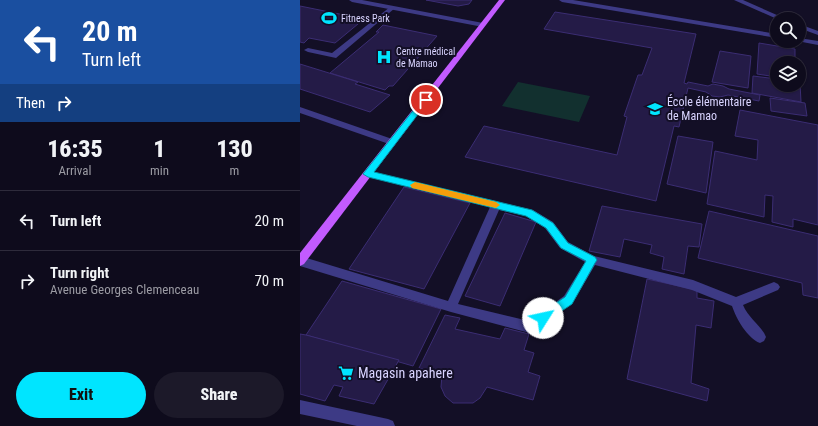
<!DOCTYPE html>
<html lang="en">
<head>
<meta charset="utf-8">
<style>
  body { margin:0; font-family:"Roboto Condensed",sans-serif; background:#1c1929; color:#f1f3f6; height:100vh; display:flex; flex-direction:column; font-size:15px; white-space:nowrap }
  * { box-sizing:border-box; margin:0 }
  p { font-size:13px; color:#9b9ba3 }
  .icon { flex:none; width:22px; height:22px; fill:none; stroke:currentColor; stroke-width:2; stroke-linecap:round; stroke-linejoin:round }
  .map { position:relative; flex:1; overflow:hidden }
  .side { display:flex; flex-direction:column; background:#0e0b1c; width:300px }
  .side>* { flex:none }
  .hud { background:#1a4fa0; color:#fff; overflow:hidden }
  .tools { position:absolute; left:470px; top:12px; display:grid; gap:8px }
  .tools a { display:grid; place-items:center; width:36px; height:36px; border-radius:50%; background:#0e0b1c; box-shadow:0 1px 3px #0004,0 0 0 1px #2e2b3b; font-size:20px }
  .pin { position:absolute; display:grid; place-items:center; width:34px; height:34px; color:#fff; margin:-17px; border:2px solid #fff; border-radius:50%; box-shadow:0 1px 4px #0007 }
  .me { position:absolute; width:44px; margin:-22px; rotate:55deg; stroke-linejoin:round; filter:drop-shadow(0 0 3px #0008) }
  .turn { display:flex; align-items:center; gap:14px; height:84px; padding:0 16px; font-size:18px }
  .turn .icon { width:52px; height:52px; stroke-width:2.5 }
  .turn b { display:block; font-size:28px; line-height:34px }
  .then { display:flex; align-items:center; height:38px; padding:0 16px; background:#0003; gap:8px; font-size:15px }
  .eta { display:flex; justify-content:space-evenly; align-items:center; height:68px; text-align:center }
  .eta b { font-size:24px; font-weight:800; line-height:28px }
  .primary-button { display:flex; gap:8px; margin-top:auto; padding:8px 16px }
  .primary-button a { flex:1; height:46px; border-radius:24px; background:#00e5ff; color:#111; font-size:16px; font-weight:800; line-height:46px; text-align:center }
  .primary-button a+a { background:#1c1929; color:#f1f3f6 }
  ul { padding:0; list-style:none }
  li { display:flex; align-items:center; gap:12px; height:60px; padding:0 16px; border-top:1px solid #2e2b3b }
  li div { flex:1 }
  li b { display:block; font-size:15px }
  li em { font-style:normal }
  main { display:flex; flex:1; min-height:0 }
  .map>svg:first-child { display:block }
  .green { fill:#12302f }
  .building { fill:#241b47; stroke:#3b2d73 }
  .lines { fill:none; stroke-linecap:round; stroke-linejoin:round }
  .service { fill:#3d3a85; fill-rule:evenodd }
  .minor { fill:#3d3a85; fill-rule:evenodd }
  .tertiary { fill:#3d3a85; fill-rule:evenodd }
  .primary { fill:#c25bff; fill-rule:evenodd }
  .route { fill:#00e5ff; stroke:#0095a6 }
  .slow { fill:#f59e0b }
  .labels { text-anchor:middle; stroke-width:4; stroke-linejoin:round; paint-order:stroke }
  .far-poi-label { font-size:10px; fill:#d9d4ff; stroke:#130f26; text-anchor:start }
  .poi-label { font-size:12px; fill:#d9d4ff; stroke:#130f26; text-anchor:start }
  .near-poi-label { font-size:14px; fill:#d9d4ff; stroke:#130f26; text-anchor:start }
</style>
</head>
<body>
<main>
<section class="side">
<div class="hud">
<div class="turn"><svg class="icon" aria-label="left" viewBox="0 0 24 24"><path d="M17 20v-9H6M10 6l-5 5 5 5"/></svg><div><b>20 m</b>Turn left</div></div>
<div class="then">Then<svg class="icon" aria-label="right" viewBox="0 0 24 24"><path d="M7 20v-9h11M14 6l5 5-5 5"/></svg></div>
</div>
<div class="eta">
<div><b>16:35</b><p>Arrival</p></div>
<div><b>1</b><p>min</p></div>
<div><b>130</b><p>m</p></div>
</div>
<ul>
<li><svg class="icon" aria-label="left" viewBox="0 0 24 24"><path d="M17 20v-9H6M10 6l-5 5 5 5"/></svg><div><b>Turn left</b></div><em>20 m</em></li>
<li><svg class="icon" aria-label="right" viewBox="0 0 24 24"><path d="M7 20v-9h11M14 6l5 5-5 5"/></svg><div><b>Turn right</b><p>Avenue Georges Clemenceau</p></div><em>70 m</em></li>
</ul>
<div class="primary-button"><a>Exit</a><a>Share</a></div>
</section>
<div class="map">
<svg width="518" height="426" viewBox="0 0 518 426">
  <rect width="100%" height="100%" fill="#130f26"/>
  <polygon class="green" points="218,82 290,96 279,122 202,106"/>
  <g class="building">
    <polygon points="126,0 172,0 169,4 158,6"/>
    <polygon points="0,6 64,19 35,43 9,38 4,43 0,42"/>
    <polygon points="255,12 396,34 384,83 387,84 388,82 408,86 413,84 423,86 429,89 460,95 459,101 428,95 420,97 412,96 406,92 388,88 379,127 374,126 356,201 165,157 184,126 317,155 327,117 324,116 338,75 342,75 352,48 244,29"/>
    <polygon points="83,25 137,36 93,86 89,86 85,90 30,73 79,32 76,32"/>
    <polygon points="459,43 495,49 495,63 477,63 477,77 457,74"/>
    <polygon points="420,51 451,56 448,88 412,82"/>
    <polygon points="0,64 58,82 55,84 90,95 70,112 0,89"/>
    <polygon points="453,76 477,79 477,85 499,85 500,83 501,102 452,93"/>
    <polygon points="470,98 505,103 507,116 471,111"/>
    <polygon points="440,110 518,125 518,225 493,219 493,227 472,222 473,196 465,195 464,217 407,204 415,151 457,160 458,140 435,136"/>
    <polygon points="378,136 413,142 406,193 367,184"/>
    <polygon points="104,187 170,203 124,289 49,269"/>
    <polygon points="302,206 402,224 399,247 388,246 384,274 362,269 364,257 350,253 352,245 324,239 320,257 289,251"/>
    <polygon points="409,211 518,236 518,298 503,295 502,283 398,258"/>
    <polygon points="205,213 236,222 200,306 165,296"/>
    <polygon points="347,279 397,290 397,298 414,301 411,328 396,325 391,383 409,389 407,401 327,379"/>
    <polygon points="42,281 141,309 113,366 6,335"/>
    <polygon points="145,315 160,318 155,329 200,339 205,328 229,334 224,350 234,353 228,372 240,376 233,400 187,387 180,398 173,403 153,403 145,396 141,387 142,375 119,368"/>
    <polygon points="0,334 6,335 99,360 74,404 39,396 43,387 34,385 25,401 0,394"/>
  </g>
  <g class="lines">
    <g class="service">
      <polygon points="434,0 443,0 486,19 477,19"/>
      <polygon points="90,7 95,8 36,58 8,52 4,50 8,48 32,53"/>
      <polygon points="499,24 518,31 518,35 499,28"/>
    </g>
    <g class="minor">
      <polygon points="259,0 273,0 477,34 477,38 262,2"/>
      <polygon points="499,38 518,41 518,45 497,41 499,41"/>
      <polygon points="0,107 95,140 96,142 92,145 89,144 0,113"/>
      <path d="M68,171L233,210L253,222L268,242L294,256L393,280L436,297L474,282L478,284L480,287L478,290L443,305C448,318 461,325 466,337L464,341L460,343C447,338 436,318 432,306L392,290L295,265L272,304L230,333L151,312L0,266V256L148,301L190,207L65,176L63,174ZM199,210L226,216L245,228L260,248L285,262L264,296L229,321L158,304Z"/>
      <polygon points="0,400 88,419 93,421 95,426 57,426 0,414"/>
    </g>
    <polygon class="tertiary" points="49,0 62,0 183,23 186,25 183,27 52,2"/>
    <polygon class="primary" points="199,0 205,0 4,264 0,266 0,253"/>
  </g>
  <polygon class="route" points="126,97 128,98 128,101 74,172 232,210 253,223 268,243 295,257 297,260 295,263 272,304 247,321 243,323 239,321 237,318 239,314 265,297 286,261 261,248 246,228 226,216 68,177 63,174 123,98"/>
  <polygon class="slow" points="115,182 196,202 200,205 196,208 112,188 110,185"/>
  <defs>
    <g id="stadium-bare" transform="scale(1.2)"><path d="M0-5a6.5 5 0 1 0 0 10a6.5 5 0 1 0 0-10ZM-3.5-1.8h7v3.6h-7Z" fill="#00e5ff" stroke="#130f26" stroke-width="2.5" paint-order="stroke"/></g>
    <g id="hospital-bare" transform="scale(1.2)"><path d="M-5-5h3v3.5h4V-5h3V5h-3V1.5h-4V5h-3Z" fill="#00e5ff" stroke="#130f26" stroke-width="2.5" paint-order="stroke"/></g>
    <g id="school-bare" transform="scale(1.2)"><path d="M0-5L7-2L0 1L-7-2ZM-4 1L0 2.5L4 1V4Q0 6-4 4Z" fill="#00e5ff" stroke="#130f26" stroke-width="2.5" paint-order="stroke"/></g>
    <g id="supermarket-bare" transform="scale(1.2)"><path d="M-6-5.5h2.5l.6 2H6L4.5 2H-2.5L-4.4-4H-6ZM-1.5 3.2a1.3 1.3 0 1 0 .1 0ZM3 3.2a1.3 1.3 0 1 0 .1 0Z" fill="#00e5ff" stroke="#130f26" stroke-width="2.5" paint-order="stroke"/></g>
  </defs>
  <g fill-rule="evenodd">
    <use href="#stadium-bare" x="29" y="18"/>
    <use href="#hospital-bare" x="84" y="57"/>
    <use href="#school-bare" x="355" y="109"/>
    <use href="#supermarket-bare" x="46" y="373"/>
  </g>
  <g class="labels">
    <g class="far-poi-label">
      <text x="41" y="22">Fitness Park</text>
      <text x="96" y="55">Centre médical<tspan x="96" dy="12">de Mamao</tspan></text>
    </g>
    <g class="poi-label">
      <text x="367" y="106">École élémentaire<tspan x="367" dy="14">de Mamao</tspan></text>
    </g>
    <g class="near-poi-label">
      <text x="58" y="378">Magasin apahere</text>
    </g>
  </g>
</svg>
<div class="tools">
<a><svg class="icon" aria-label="search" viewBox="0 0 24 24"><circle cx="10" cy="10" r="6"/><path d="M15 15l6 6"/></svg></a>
<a><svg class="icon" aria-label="layers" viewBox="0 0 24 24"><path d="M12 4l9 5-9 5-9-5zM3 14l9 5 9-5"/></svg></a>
</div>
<div class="pin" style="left:126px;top:100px;background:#d93025"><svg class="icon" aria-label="arrive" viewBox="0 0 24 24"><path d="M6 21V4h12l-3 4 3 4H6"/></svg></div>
<svg class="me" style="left:243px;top:318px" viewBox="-20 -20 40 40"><circle r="19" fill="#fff"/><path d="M0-13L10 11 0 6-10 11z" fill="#00e5ff"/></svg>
</div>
</main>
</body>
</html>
